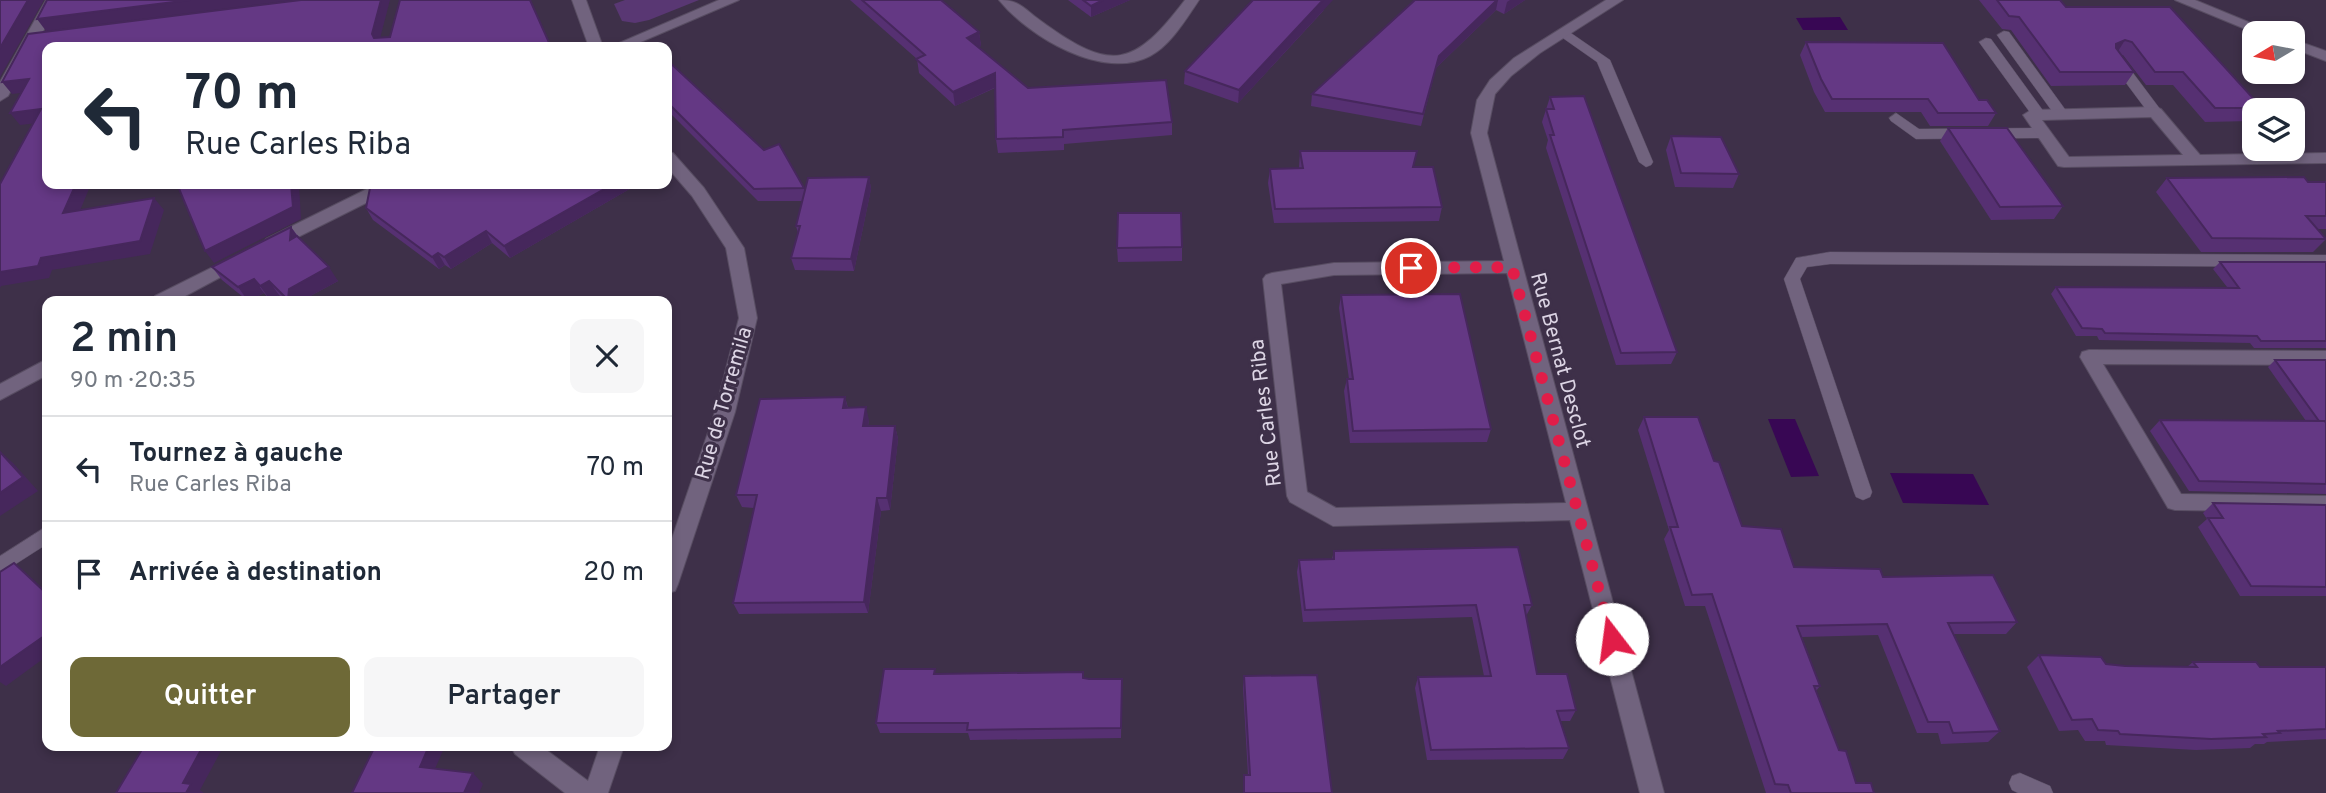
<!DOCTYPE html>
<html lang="fr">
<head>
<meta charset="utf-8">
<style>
  body { margin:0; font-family:Overpass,sans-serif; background:#f6f6f7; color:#1f2937; height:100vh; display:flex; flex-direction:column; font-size:26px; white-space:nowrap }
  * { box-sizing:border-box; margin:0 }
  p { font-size:23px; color:#747a83 }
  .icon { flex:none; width:38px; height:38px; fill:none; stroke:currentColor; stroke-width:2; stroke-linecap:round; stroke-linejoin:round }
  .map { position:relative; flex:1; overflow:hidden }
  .drawer { position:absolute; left:42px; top:296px; width:630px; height:455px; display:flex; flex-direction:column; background:#fff; border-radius:14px; box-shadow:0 4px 10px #0003 }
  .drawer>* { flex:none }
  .top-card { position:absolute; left:42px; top:42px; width:630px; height:147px; border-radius:14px; box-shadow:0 4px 10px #0003; background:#fff; color:#1f2937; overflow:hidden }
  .needle { width:46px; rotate:260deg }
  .tools { position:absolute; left:2242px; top:21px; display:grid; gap:14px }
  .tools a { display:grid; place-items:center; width:63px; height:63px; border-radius:14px; background:#fff; box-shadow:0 4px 10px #0003; font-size:35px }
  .pin { position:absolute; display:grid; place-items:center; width:60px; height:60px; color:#fff; margin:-30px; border:4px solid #fff; border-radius:50%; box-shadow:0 2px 7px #0007 }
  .me { position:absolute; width:77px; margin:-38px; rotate:345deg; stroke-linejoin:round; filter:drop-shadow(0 0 5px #0008) }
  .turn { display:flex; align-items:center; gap:24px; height:147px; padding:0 28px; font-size:32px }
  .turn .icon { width:91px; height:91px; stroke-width:2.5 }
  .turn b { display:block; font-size:49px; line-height:60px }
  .round { display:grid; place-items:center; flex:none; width:74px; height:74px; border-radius:14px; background:#f6f6f7 }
  .overview { display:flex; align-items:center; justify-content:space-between; height:119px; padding:0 28px }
  h1 { font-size:42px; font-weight:600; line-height:52px }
  .action { display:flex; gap:14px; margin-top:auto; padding:14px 28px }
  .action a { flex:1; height:80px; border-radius:14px; background:#6e6937; color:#fff; font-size:28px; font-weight:600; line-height:80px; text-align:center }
  .action a+a { background:#f6f6f7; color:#1f2937 }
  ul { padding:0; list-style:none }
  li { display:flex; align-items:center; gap:21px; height:105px; padding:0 28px; border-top:2px solid #e0e1e3 }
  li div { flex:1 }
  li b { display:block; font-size:26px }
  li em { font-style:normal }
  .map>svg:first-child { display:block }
  .green { fill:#593773 }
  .water { fill:#380754 }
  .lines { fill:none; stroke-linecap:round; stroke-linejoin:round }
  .service-casing { stroke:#584d62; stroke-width:1 }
  .minor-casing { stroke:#584d62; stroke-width:2 }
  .service { fill:#71637e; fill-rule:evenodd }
  .minor { fill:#71637e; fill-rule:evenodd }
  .wall { fill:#563072 }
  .shaded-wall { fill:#46275c }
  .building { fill:#643884; stroke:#46275c; stroke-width:2 }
  .route { stroke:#e11d48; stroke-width:12; stroke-dasharray:0 21.6 }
  .labels { text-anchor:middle; stroke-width:6; stroke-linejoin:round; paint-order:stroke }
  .street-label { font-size:21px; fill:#dcd4e4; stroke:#3e3049 }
</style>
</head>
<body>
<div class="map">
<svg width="2326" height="793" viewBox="0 0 2326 793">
  <rect width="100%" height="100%" fill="#3e3049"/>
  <polygon class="green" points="625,0 699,0 649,20 635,23 622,21 614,4"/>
  <g class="water">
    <polygon points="1840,17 1848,30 1803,30 1796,18"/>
    <polygon points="1768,419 1795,419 1819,476 1791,477"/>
    <polygon points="1890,473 1973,474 1989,505 1903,503"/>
  </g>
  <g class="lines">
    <g class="service-casing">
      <g id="service">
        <polygon points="1565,29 1610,60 1653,162 1651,165 1646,167 1639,162 1597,62 1560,36 1560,30"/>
        <polygon points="2004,31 2009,32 2067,112 2067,118 2057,118 1997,35"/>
        <polygon points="1986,38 1991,39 2044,112 2044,118 2034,118 1979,42"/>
        <polygon points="2116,56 2121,57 2160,109 2160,115 2150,115 2109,60"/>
        <polygon points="1896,113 1919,129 2043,128 2050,133 2043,138 1916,139 1891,121 1889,118"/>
        <polygon points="1830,252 2326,255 2326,267 1830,264 1807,267 1800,279 1872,492 1870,497 1863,500 1856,497 1854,492 1784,279 1796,258"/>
        <polygon points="47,526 47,544 0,574 0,556"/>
        <polygon points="2020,773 2050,786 2053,793 2018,793 2012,790 2009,783 2012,776"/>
      </g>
    </g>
    <g class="minor-casing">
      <g id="minor">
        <polygon points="46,0 60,0 8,96 0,101 0,82"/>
        <polygon points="572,0 586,0 603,47 589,47"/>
        <polygon points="719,0 739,0 629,47 610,47"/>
        <path d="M999,0C1020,0 1024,9 1041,21C1112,73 1134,67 1185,0H1199C1186,19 1171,45 1150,56C1103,81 1029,37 999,0Z"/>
        <path d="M1606,0H1623L1540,53L1511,76L1495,94L1487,133L1664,793H1640L1570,520L1333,526L1290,502L1287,496L1263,279L1266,275L1272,273L1334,263L1504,261L1471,133L1477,100L1490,80L1514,58ZM1507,273L1566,503L1336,508L1307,492L1281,284L1334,275Z"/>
        <polygon points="2175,0 2195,0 2275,33 2255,33"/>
        <polygon points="2292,39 2326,51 2326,61 2292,48"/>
        <path d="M2155,107L2161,109L2200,155L2326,153V163L2064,167L2058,166L2023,115L2031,110ZM2151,117L2183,155L2069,157L2042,120Z"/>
        <polygon points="667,152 673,153 704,188 744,248 757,318 735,412 678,584 675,591 667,593 667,553 715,412 739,318 726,248 692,196 667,167"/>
        <polygon points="377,184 398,184 396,188 278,247 272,249 263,243 266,239"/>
        <polygon points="239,254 245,256 248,260 245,264 176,301 152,301 155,296"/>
        <polygon points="2089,350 2326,351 2326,365 2103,364 2181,494 2326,496 2326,512 2175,510 2168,508 2080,357 2082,352"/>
        <polygon points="47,359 47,375 0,400 0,384"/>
        <polygon points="511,746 541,746 588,781 600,746 624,746 608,793 565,793 515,754"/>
      </g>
    </g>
    <use href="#service" class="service"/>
    <use href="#minor" class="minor"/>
  </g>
  <g class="wall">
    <polygon points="850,0 941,0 979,32 981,46 978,47 1028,88 1172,122 1172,135 1064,144 1064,150 998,153 996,139 995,88 955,106 919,73 917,59"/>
    <polygon points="1068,0 1130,0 1091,17"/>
    <polygon points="1415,0 1525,0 1504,14 1496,10 1436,68 1421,126 1311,106 1312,94"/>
    <polygon points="1979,0 2060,0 2066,7 2262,108 2260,110 2254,110 2254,118 2252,121 2205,122 2173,85 2146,85 2123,55 2120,55 2134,72 2125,85 2051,86 2011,30 2002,29"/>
    <polygon points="1324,10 1238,103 1184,84 1185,71"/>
    <polygon points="1806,42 1979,100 1996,113 1988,126 1930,126 1921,112 1825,112 1814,92 1800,55"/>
    <polygon points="667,60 804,188 805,192 869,177 871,189 854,271 795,270 791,258 798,233 796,226 803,201 758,201 667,110"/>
    <polygon points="1550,97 1677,352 1671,364 1616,365 1546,148 1548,140 1542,122"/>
    <polygon points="1948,128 2063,206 2054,219 1991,220 1940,141"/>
    <polygon points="1671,136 1739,174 1733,188 1675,187 1666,150"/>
    <polygon points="1300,151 1414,167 1442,207 1439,221 1274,223 1268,183 1270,169 1299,168"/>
    <polygon points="2167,178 2326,182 2326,229 2318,229 2326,239 2313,252 2201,252 2156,192"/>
    <polygon points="633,187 510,258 492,243 451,269 445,265 439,269 373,220 366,208"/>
    <polygon points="291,227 300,239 338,281 301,301 285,301 279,295 270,300 264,293 248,301 222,280 212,267"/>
    <polygon points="1182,247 1182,261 1118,262 1117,248"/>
    <polygon points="2220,262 2326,262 2326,348 2254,348 2250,343 2099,340 2097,336 2076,336 2051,294 2056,287 2227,287 2213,269"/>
    <polygon points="1341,295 1491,429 1487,442 1350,443 1344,391 1347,379 1349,379 1339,308"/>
    <polygon points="2275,360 2326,360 2326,494 2189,491 2150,431 2160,420 2306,421 2268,367"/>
    <polygon points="845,397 848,408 869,420 868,426 895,426 898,439 890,510 881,511 868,613 739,614 733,603 754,508 742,507 736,495"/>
    <polygon points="1644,417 1714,461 1742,526 1794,567 1883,577 2017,622 2006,634 1954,634 2000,731 1988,742 1941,744 1938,733 1917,733 1878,635 1802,637 1820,686 1816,691 1839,750 1856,783 1874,793 1766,793 1705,606 1685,606 1664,539 1669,530 1638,430"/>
    <polygon points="2213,503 2326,504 2326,596 2240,596 2198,527 2207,519 2203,513"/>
    <polygon points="1334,551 1532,605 1526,616 1537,674 1576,710 1570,721 1560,721 1569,748 1563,759 1427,760 1415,688 1418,677 1484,676 1472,617 1303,622 1297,572 1299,560 1332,559"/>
    <polygon points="2039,655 2125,666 2187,667 2193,662 2260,667 2326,667 2326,739 2267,742 2264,744 2255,744 2250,748 2196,750 2106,745 2105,741 2085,741 2078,730 2059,731 2027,667"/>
    <polygon points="936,674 1084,678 1089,679 1122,679 1121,738 970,740 968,733 880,733 876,723"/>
    <polygon points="1244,676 1332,793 1243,793 1244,775 1248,775 1243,687"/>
  </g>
  <g class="shaded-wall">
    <polygon points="28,0 44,0 0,77 0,48"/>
    <polygon points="190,0 295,0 46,31 37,19"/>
    <polygon points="381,0 390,0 378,46 372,34"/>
    <polygon points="1103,0 1130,0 1091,17 1091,6"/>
    <polygon points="1323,0 1333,0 1238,103 1239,90"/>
    <polygon points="1497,0 1498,0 1496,10 1436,68 1421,126 1439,56"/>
    <polygon points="1510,0 1525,0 1504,14 1507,2"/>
    <polygon points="979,32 981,46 969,51 967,38"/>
    <polygon points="2125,40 2117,53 2108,58 2116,44"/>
    <polygon points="995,73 996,87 955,106 953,92"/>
    <polygon points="29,79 39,91 12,94 2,82"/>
    <polygon points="41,109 47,122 20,125 10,113"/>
    <polygon points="869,177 871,189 854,271 851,259"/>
    <polygon points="76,184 91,184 74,225 63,213"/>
    <polygon points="291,184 299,184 301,219 214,263 205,251"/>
    <polygon points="613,184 631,184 633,187 510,258 504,246"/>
    <polygon points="154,198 164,210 150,254 52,270 49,278 1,286 0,288 0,272 41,258"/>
    <polygon points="291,227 300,240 290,240"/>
    <polygon points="486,231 492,243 451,269 444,257"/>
    <polygon points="438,253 445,265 439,269 432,257"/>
    <polygon points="329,267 338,281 301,301 289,301 288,300 289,289"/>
    <polygon points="254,279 264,293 248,301 238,287"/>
    <polygon points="269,281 279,295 270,300 260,286"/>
    <polygon points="845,397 848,410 843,408"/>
    <polygon points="866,407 869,420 866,439 863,426"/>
    <polygon points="895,426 898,439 890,510 887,498"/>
    <polygon points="0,452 13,463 38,491 0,516"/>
    <polygon points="877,498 881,511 868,613 864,602"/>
    <polygon points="14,563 47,592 47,594"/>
    <polygon points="47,634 47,656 6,686 0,682 0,667"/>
    <polygon points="203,746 218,746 222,749 200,790 204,793 186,793 183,783"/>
    <polygon points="429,746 445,746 431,778 420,767"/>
    <polygon points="473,773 483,784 479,793 464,793"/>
  </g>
  <g class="building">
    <polygon points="0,0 28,0 0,48"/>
    <polygon points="47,0 190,0 37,19"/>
    <polygon points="301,0 381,0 372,34 374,38 390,37 400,0 530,0 551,47 47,47 47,184 76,184 63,213 154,198 140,241 41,258 38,266 0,272 0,184 41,109 10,113 29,79 2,82 28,34"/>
    <polygon points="862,0 941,0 979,32 967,38 1028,88 1166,80 1172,122 1063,130 1063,137 996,139 995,73 953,92 916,59 925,55"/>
    <polygon points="1083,0 1103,0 1091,6"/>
    <polygon points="1253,0 1323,0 1239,90 1185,71"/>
    <polygon points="1415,0 1497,0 1439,56 1423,114 1312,94"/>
    <polygon points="1997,0 2060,0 2066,7 2170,7 2262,108 2215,108 2183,72 2155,72 2132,42 2125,40 2116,44 2116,48 2134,72 2060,72 2019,17 2009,16"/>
    <polygon points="1806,42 1943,43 1979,100 1987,100 1996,113 1938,113 1928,99 1832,99 1821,79"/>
    <polygon points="667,60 764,150 779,144 804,188 754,189 667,102"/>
    <polygon points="1584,96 1677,352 1621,353 1550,135 1554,135 1546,109 1554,109 1550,97"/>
    <polygon points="1948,128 2007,128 2063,206 2000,207"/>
    <polygon points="1671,136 1721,137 1739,174 1681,173"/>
    <polygon points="1300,151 1417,151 1413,167 1433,167 1442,207 1275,209 1270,169 1303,168"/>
    <polygon points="869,177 851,259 791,258 800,226 796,226 808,178"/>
    <polygon points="2304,177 2308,182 2326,182 2326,216 2306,216 2326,239 2212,238 2167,178"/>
    <polygon points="177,184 291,184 293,207 205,251"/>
    <polygon points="379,184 613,184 504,246 486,231 444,257 438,253 432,257 366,208 370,188"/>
    <polygon points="1118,213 1181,213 1182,247 1117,248"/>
    <polygon points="291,227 290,240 297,236 329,267 289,289 288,300 269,281 260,286 254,279 238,287 212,267"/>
    <polygon points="2220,262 2326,262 2326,341 2261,341 2257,336 2105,333 2102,329 2082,328 2056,287 2239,288"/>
    <polygon points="1460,294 1491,429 1353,431 1347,379 1353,379 1341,295"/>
    <polygon points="2275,360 2326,360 2326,423 2325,421 2319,421"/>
    <polygon points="845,397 843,408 866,407 863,426 895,426 887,498 877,498 864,602 733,603 757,495 736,495 760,399"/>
    <polygon points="1644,417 1698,417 1714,461 1719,462 1742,526 1781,529 1794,567 1880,569 1883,577 1993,575 2017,622 1948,623 2000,731 1953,733 1949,722 1928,722 1887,624 1797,626 1820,686 1814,686 1839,750 1846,751 1856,783 1871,783 1874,793 1791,793 1788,785 1775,784 1712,594 1692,595 1670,527 1678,527"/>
    <polygon points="2160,420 2325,421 2326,423 2326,484 2199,481"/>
    <polygon points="0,452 23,477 0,493"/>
    <polygon points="2213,503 2326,505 2326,587 2251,586 2208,518 2223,518"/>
    <polygon points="1518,547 1532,605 1524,605 1537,674 1567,674 1576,710 1557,711 1569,748 1431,750 1418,677 1491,676 1476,605 1305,610 1299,560 1334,559 1334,551"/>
    <polygon points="14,563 47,594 47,634 0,667 0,572"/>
    <polygon points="2039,655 2101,657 2106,664 2125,666 2197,667 2193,662 2256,662 2260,667 2326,667 2326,729 2278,731 2280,733 2263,734 2266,737 2211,739 2120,734 2118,731 2098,730 2092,719 2072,720"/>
    <polygon points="884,669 935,669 934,674 1083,672 1083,678 1089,679 1122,679 1121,728 967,730 968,723 876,723"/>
    <polygon points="1317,675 1332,793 1244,793 1244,775 1250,775 1244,676"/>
    <polygon points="144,746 203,746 183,783 191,784 186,793 116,793"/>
    <polygon points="375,746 429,746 420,767 473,773 464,793 352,793"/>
  </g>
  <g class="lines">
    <polyline class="route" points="1411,268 1512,267 1612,639"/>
  </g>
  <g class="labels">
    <g class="street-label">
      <text transform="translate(1561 360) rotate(75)" y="7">Rue Bernat Desclot</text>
      <text transform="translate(723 403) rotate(-74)" y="7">Rue de Torremila</text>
      <text transform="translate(1265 413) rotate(-97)" y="7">Rue Carles Riba</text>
    </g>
  </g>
</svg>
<div class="tools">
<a><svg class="needle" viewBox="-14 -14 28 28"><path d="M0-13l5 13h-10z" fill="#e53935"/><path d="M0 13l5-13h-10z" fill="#747a83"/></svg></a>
<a><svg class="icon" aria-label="layers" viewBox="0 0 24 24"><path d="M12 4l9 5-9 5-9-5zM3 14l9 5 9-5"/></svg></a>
</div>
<div class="pin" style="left:1411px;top:268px;background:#d93025"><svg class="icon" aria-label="arrive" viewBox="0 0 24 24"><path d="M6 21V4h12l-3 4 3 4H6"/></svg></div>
<svg class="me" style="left:1612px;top:639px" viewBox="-20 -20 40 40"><circle r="19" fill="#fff"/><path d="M0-13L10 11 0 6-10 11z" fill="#e11d48"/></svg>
<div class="top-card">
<div class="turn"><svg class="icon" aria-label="left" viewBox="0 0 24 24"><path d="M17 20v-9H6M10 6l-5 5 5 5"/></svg><div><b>70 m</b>Rue Carles Riba</div></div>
</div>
<section class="drawer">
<div class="overview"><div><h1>2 min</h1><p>90 m · 20:35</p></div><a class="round"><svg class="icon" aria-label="close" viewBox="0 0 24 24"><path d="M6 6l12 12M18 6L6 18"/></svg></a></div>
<ul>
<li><svg class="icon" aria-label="left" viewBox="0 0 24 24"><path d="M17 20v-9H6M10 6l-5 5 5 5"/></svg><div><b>Tournez à gauche</b><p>Rue Carles Riba</p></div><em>70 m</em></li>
<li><svg class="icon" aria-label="arrive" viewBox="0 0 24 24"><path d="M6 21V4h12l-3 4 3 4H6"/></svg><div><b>Arrivée à destination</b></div><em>20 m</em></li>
</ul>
<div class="action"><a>Quitter</a><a>Partager</a></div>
</section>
</div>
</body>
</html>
